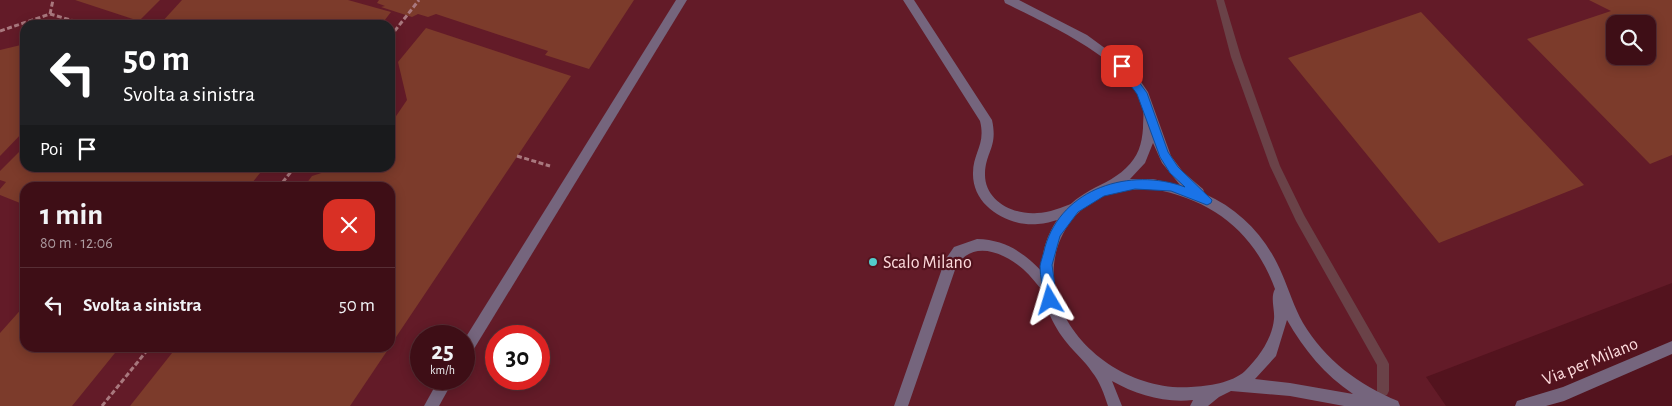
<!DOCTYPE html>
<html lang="it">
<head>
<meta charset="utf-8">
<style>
  body { margin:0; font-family:"Alegreya Sans",sans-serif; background:#491c23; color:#f1f3f6; height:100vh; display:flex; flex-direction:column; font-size:19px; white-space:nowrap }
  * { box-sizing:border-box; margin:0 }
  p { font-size:16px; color:#ad9ca1 }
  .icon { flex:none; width:28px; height:28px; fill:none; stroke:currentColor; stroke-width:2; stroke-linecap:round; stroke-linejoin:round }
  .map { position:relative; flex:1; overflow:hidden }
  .details { position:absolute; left:20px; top:182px; width:375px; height:170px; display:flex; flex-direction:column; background:#3e0e16; border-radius:15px; box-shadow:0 2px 12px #0003,0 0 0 1px #572e35 }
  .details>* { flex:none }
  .banner { position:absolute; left:20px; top:20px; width:375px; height:152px; border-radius:15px; box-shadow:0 2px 12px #0003,0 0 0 1px #572e35; background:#202124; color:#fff; overflow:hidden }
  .fabs { position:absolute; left:1606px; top:15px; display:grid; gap:10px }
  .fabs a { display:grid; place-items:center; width:50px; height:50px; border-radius:10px; background:#3e0e16; box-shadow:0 2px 12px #0003,0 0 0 1px #572e35; font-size:25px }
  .speed { position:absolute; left:410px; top:325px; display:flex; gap:10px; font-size:25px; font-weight:700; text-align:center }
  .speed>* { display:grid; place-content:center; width:65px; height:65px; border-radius:50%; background:#3e0e16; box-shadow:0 2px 12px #0003,0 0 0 1px #572e35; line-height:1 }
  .speed small { font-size:12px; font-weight:400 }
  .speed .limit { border:8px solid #d22; background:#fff; color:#111 }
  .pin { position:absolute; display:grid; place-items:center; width:42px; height:42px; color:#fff; margin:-21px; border-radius:10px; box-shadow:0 2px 8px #0006 }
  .me { position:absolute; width:55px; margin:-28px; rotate:353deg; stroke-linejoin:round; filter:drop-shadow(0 0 4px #0008) }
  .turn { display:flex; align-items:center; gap:18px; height:105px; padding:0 20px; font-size:22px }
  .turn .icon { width:65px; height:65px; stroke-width:2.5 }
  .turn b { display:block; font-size:35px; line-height:42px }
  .then { display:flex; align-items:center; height:48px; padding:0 20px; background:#0003; gap:10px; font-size:19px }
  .round { display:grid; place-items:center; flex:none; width:52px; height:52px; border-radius:15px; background:#491c23 }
  .headline { display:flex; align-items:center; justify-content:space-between; height:85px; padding:0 20px }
  h1 { font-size:30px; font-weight:600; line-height:38px }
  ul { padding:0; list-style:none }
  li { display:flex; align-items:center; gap:15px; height:75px; padding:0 20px; border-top:1px solid #572e35 }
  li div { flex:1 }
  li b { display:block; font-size:19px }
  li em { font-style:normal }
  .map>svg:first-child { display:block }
  .built { fill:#631b28; fill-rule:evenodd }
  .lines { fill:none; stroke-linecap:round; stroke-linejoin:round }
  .stream { fill:#6a4248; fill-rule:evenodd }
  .building { fill:#7c3b2b; fill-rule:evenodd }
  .path { stroke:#a9787e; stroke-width:3; stroke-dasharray:5 2.5; stroke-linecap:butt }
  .service { fill:#75657d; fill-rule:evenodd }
  .minor { fill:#75657d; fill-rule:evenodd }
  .route { fill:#1a73e8; stroke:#114b97 }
  .poi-dot { fill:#52cdcc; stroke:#53131e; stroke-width:2 }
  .labels { text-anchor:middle; stroke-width:4.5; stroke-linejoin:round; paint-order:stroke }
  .poi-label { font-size:18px; fill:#fedcde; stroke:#53131e; text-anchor:start }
  .street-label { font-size:18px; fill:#fedcde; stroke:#53131e }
</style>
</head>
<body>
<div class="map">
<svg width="1672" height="406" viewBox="0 0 1672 406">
  <rect width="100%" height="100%" fill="#53131e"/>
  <path class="built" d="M0,0H1672V283L1426,377L1446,406H0ZM1615,24H1648V56H1615ZM25,25H390V168H25ZM25,188H390V348H25ZM421,336H464V379H421ZM496,336H539V379H496Z"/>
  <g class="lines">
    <polygon class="stream" points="1216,0 1224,0 1241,57 1280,166 1304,215 1387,360 1389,364 1389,391 1387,395 1383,396 1379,395 1377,391 1377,365 1296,221 1270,166 1231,57"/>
  </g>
  <g class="building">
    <polygon points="75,0 160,0 139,21"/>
    <polygon points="182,0 348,0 391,12 381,25 168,25 161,23"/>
    <polygon points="379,0 634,0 589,69 545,55 548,51 436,14 428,17 418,14 412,17 381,7 385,6 377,3"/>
    <path d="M1589,0H1672V155L1650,164L1527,39L1611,11ZM1615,24H1648V56H1615Z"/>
    <polygon points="1421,12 1584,185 1439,243 1288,58"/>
    <polygon points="426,28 571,76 390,346 390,188 303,188 312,176 337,168 390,168 390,125 407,100 398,62"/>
    <polygon points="25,44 25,130 0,156 0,50"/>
    <polygon points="25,146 25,168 264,168 248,188 25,188 25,205 0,195 0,189 6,182 0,180 0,171"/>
    <polygon points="25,305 25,348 119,348 72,406 0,406 0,333"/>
    <polygon points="176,348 389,348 350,406 130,406"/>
  </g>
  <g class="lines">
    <g class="path">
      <polyline points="50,14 53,0"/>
      <polyline points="0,31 50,14 88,25"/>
      <polyline points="390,37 419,0"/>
      <polyline points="390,116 395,118"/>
      <polyline points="517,156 550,166"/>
      <polyline points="278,188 294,168"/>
      <polyline points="102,406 149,348"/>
    </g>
    <g class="service">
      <polygon points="676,0 687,0 469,357 464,358 464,340"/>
      <path d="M903,0H914L992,120C998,147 986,151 985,173C984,200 1012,215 1037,213C1049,213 1062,207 1074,203L1078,204L1080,208L1078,212C1066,217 1052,223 1038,224C1008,227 972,206 973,173C973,152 986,145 980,121Z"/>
      <path d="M977,239C1013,240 1030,259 1054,284L1056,288L1054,292L1049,294L1044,292C1037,285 1031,276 1023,269C1003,252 972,239 956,267L908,406H894L945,260L954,247Z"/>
      <polygon points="439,379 454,379 439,406 424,406"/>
    </g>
    <g class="minor">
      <path d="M1004,0H1019L1048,15L1087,35L1121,60L1135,73L1148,92L1171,156L1183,172L1203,189L1205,194C1241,210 1267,238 1282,274C1289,290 1294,307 1303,323C1325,360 1359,385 1398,401L1400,406H1344L1290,396L1231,391L1219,397L1208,406H1190L1193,400C1164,403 1137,395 1112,381L1122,406H1108C1104,394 1100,382 1092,372C1085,361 1075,353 1067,343C1052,325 1040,298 1041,274C1041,242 1056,211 1084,194C1098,185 1114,180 1126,168C1138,157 1142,144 1143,128C1143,122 1144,114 1143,109C1134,61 1044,23 1005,3ZM1153,143L1162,163L1180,185L1153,179H1130L1145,163ZM1153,189C1213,200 1254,232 1275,289C1270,298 1275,309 1274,319C1272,339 1259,357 1245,371C1232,383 1208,386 1191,387C1137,391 1078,355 1059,303C1044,263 1061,216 1101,197C1116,190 1136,189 1153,189ZM1287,320C1304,350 1325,375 1353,394L1290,383L1255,379L1276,356Z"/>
      <polygon points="1672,341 1672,354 1564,401 1546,406 1515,406 1517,401 1563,387"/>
    </g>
  </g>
  <path class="route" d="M1122,62L1125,63L1147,93L1168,152L1178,167L1212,200L1211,203L1207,205L1171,191L1135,189L1104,196L1078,212L1060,236L1052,265L1057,300L1055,304L1050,305L1046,304L1044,300C1043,289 1040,277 1040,266C1041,260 1044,253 1045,247C1062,188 1130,167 1185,187L1170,173L1160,157L1137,94L1116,66Z"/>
  <circle class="poi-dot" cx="873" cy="262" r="5"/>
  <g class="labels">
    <g class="poi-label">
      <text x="883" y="268">Scalo Milano</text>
    </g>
    <g class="street-label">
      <text transform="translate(1590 361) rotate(-22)" y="6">Via per Milano</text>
    </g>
  </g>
</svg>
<div class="fabs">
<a><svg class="icon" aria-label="search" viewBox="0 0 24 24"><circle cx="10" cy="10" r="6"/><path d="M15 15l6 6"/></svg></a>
</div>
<div class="speed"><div>25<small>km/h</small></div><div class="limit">30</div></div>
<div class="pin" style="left:1122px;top:66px;background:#d93025"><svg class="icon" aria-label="arrive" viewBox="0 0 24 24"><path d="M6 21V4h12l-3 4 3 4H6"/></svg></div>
<svg class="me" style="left:1050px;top:300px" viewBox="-20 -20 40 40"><path d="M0-17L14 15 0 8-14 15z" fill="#1a73e8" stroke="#fff" stroke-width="4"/></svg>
<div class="banner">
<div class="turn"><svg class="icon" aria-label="left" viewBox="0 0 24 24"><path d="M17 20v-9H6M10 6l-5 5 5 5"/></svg><div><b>50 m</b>Svolta a sinistra</div></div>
<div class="then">Poi<svg class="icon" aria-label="arrive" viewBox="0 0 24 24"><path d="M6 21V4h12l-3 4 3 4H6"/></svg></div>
</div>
<section class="details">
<div class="headline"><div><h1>1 min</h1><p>80 m · 12:06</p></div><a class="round" style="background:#d93025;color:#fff"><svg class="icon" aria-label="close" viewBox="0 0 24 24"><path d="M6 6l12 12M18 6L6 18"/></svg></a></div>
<ul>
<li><svg class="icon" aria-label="left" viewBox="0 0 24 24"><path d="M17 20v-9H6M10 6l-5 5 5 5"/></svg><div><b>Svolta a sinistra</b></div><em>50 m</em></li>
</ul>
</section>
</div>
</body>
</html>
